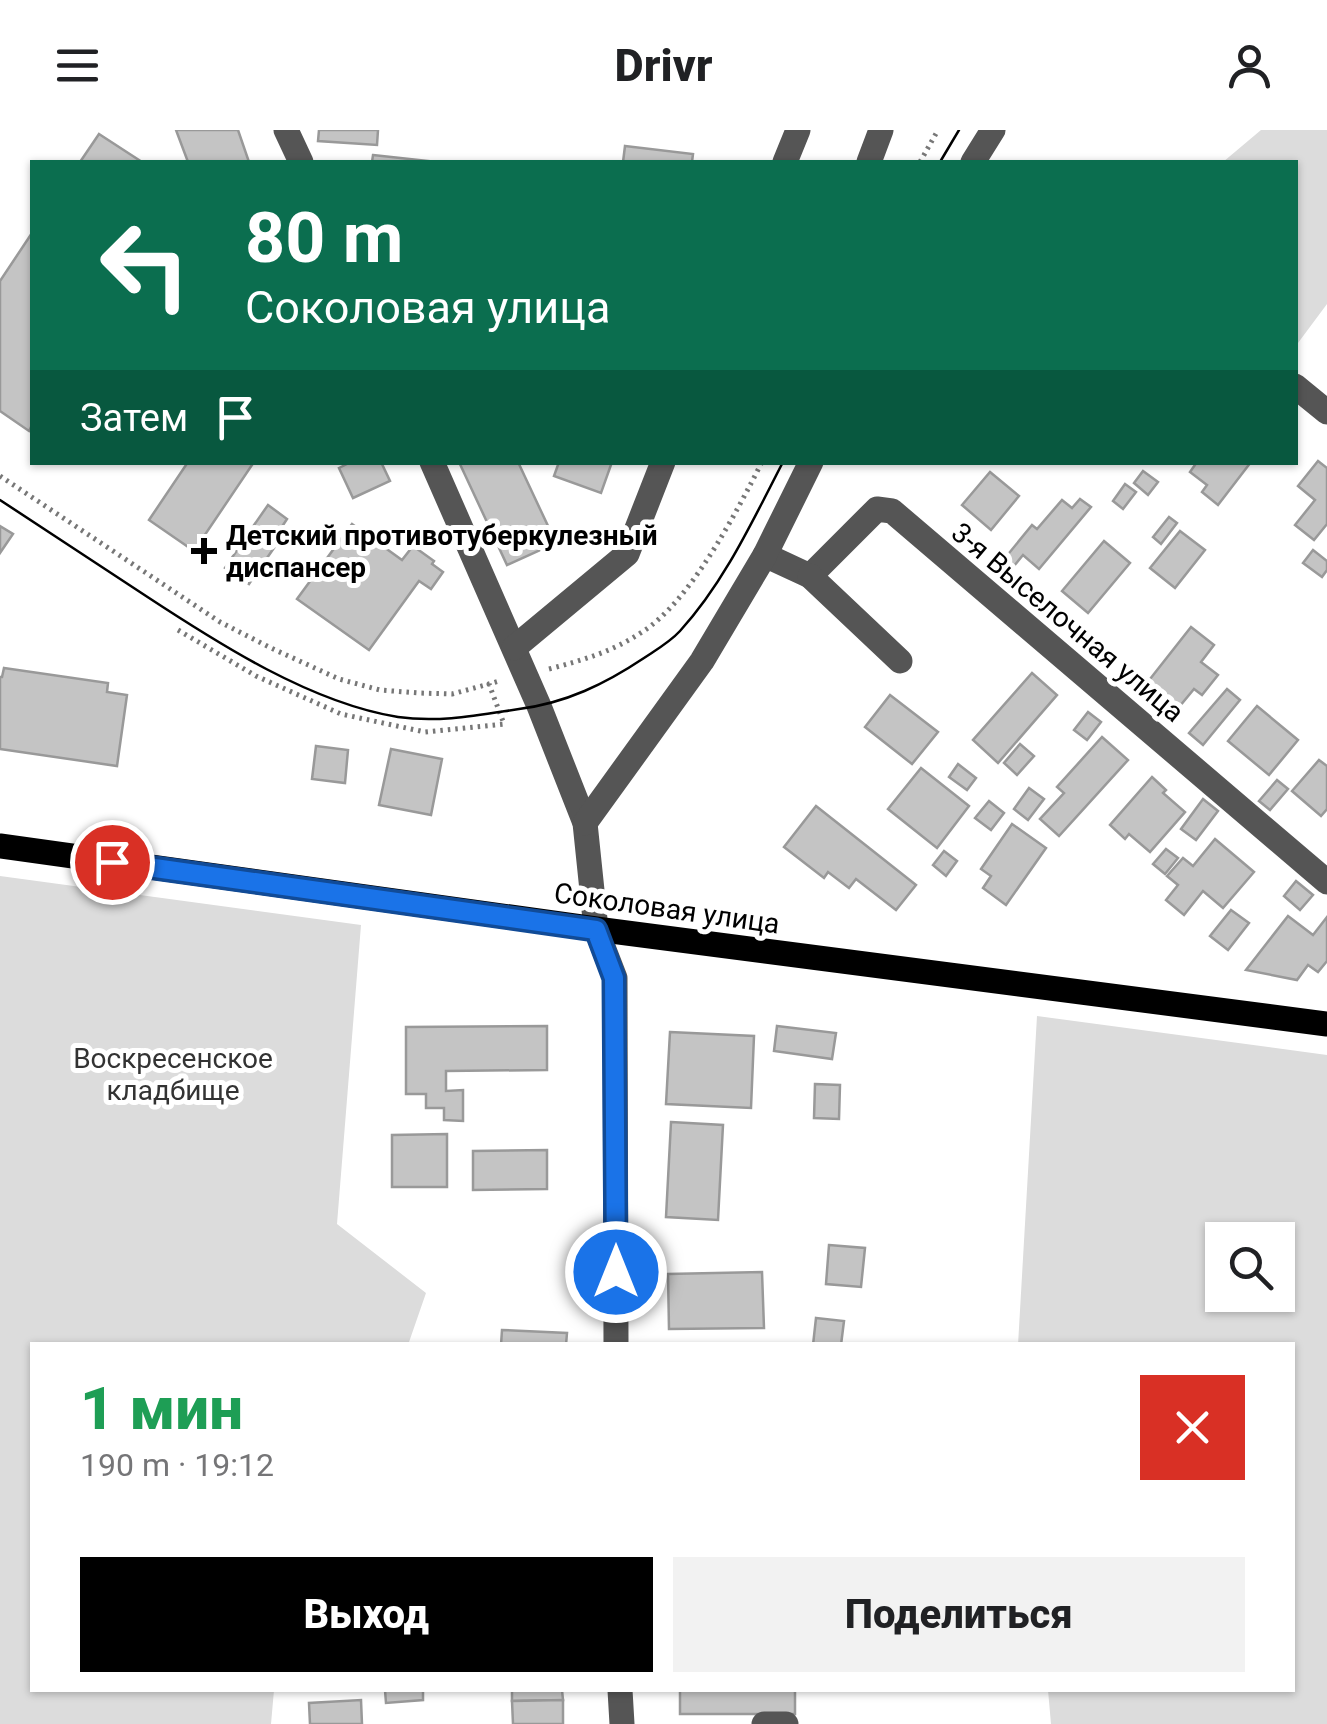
<!DOCTYPE html>
<html lang="ru">
<head>
<meta charset="utf-8">
<style>
  body { margin:0; font-family:Roboto,sans-serif; background:#f2f2f2; color:#202124; height:100vh; display:flex; flex-direction:column; font-size:38px; white-space:nowrap }
  * { box-sizing:border-box; margin:0 }
  p { font-size:32px; color:#757577 }
  .icon { flex:none; width:55px; height:55px; fill:none; stroke:currentColor; stroke-width:2; stroke-linecap:round; stroke-linejoin:round }
  .map { position:relative; flex:1; overflow:hidden }
  .side { position:absolute; left:30px; top:1212px; width:1265px; height:350px; display:flex; flex-direction:column; background:#fff; border-radius:0px; box-shadow:0 2px 8px #0004 }
  .side>* { flex:none }
  .hud { position:absolute; left:30px; top:30px; width:1268px; height:305px; border-radius:0px; box-shadow:0 2px 8px #0004; background:#0b6e4f; color:#fff; overflow:hidden }
  .fabs { position:absolute; left:1205px; top:1092px; display:grid; gap:20px }
  .fabs a { display:grid; place-items:center; width:90px; height:90px; border-radius:0px; background:#fff; box-shadow:0 2px 8px #0004; font-size:50px }
  .pin { position:absolute; display:grid; place-items:center; width:85px; height:85px; color:#fff; margin:-42px; border:5px solid #fff; border-radius:50%; box-shadow:0 2px 10px #0007 }
  .me { position:absolute; width:110px; margin:-55px; rotate:0deg; stroke-linejoin:round; filter:drop-shadow(0 0 8px #0008) }
  .turn { display:flex; align-items:center; gap:35px; height:210px; padding:0 50px; font-size:45px }
  .turn .icon { width:130px; height:130px; stroke-width:2.5 }
  .turn b { display:block; font-size:70px; line-height:85px }
  .then { display:flex; align-items:center; height:95px; padding:0 50px; background:#0003; gap:20px; font-size:38px }
  .round { display:grid; place-items:center; flex:none; width:105px; height:105px; border-radius:0px; background:#f2f2f2 }
  .head { display:flex; align-items:center; justify-content:space-between; height:170px; padding:0 50px }
  h1 { font-size:60px; font-weight:800; line-height:75px; color:#1e9e55 }
  .button { display:flex; gap:20px; margin-top:auto; padding:20px 50px }
  .button a { flex:1; height:115px; border-radius:0px; background:#000; color:#fff; font-size:40px; font-weight:800; line-height:115px; text-align:center }
  .button a+a { background:#f2f2f2; color:#202124 }
  header { display:flex; justify-content:space-between; align-items:center; height:130px; padding:0 50px; background:#fff; font-size:45px; font-weight:800 }
  .map>svg:first-child { display:block }
  .green { fill:#dcdcdc; fill-rule:evenodd }
  .building { fill:#c4c4c4; stroke:#999; stroke-width:2.5 }
  .lines { fill:none; stroke-linecap:round; stroke-linejoin:round }
  .path { stroke:#777; stroke-width:5; stroke-dasharray:2.5 5; stroke-linecap:butt }
  .minor { stroke:#555; stroke-width:25 }
  .major { stroke:#000; stroke-width:25 }
  .tram { stroke:#000; stroke-width:2.5 }
  .route-casing { stroke:#114b97; stroke-width:25 }
  .route { stroke:#1a73e8; stroke-width:18 }
  .poi-dot { fill:#000; stroke:#fff; stroke-width:4 }
  .labels { text-anchor:middle; stroke-width:10; stroke-linejoin:round; paint-order:stroke }
  .poi-label { font-size:28px; font-weight:bold; fill:#000; stroke:#fff; text-anchor:start }
  .street-label { font-size:28px; fill:#000; stroke:#fff }
  .park-label { font-size:28px; fill:#333; stroke:#fff }
</style>
</head>
<body>
<header><svg class="icon" aria-label="menu" viewBox="0 0 24 24"><path d="M4 6h16M4 12h16M4 18h16"/></svg>Drivr<svg class="icon" aria-label="person" viewBox="0 0 24 24"><circle cx="12" cy="8" r="4"/><path d="M4 21q1-7 8-7t8 7"/></svg></header>
<div class="map">
<svg width="1327" height="1594" viewBox="0 0 1327 1594">
  <rect width="100%" height="100%" fill="#fff"/>
  <g class="green">
    <polygon points="1261,0 1327,0 1327,174 1295,217 1295,32 1223,32"/>
    <polygon points="0,746 361,795 337,1094 426,1163 408,1215 32,1215 32,1560 274,1560 271,1594 0,1594"/>
    <path d="M1037,886L1327,925V1594H1051L1048,1560H1292V1215H1018ZM1278,1110V1165H1222V1110Z"/>
  </g>
  <g class="building">
    <polygon points="176,0 238,0 249,32 188,32"/>
    <polygon points="319,0 378,0 377,15 318,11"/>
    <polygon points="99,4 142,32 80,32"/>
    <polygon points="625,16 693,24 692,32 623,32"/>
    <polygon points="373,25 437,32 372,32"/>
    <polygon points="32,103 32,295 29,301 0,281 0,151"/>
    <polygon points="1318,331 1327,338 1327,394 1314,410 1295,395 1315,370 1298,356"/>
    <polygon points="188,332 254,332 194,421 149,390"/>
    <polygon points="351,332 381,332 390,351 353,368 339,338"/>
    <polygon points="459,332 518,332 556,413 507,435"/>
    <polygon points="559,332 612,332 601,363 554,346"/>
    <polygon points="1197,332 1251,332 1218,375 1202,362 1207,355 1190,342"/>
    <polygon points="1143,341 1158,352 1148,365 1134,353"/>
    <polygon points="990,342 1019,366 991,400 962,375"/>
    <polygon points="1125,354 1136,362 1123,379 1113,371"/>
    <polygon points="1080,369 1091,377 1039,439 1023,425 1014,436 1005,428 1032,395 1037,399 1062,370 1072,378"/>
    <polygon points="268,375 287,389 272,412 252,398"/>
    <polygon points="1169,387 1177,393 1161,414 1153,407"/>
    <polygon points="352,394 402,430 413,416 434,431 432,434 443,442 431,459 419,451 369,520 297,469"/>
    <polygon points="0,396 13,404 0,423"/>
    <polygon points="252,398 276,415 249,454 225,438"/>
    <polygon points="1180,401 1205,420 1175,458 1150,438"/>
    <polygon points="1104,411 1130,433 1088,483 1062,461"/>
    <polygon points="1313,420 1327,431 1327,440 1322,447 1303,433"/>
    <polygon points="1191,497 1214,515 1201,532 1218,545 1202,565 1194,559 1170,588 1139,563"/>
    <polygon points="4,538 108,553 107,562 127,565 117,636 0,619 0,547 2,547"/>
    <polygon points="1032,543 1057,565 998,633 973,610"/>
    <polygon points="1227,559 1240,570 1203,615 1189,603"/>
    <polygon points="890,565 938,602 912,634 865,597"/>
    <polygon points="1257,576 1298,610 1269,645 1228,611"/>
    <polygon points="1088,582 1101,592 1087,610 1074,600"/>
    <polygon points="1102,607 1128,630 1059,706 1040,689 1064,663 1057,657"/>
    <polygon points="1020,614 1034,626 1017,645 1004,633"/>
    <polygon points="316,616 348,620 345,653 312,649"/>
    <polygon points="391,619 442,629 431,685 379,675"/>
    <polygon points="1319,630 1327,636 1327,679 1321,686 1292,661"/>
    <polygon points="958,634 976,648 967,660 949,647"/>
    <polygon points="921,638 969,676 937,718 888,679"/>
    <polygon points="1152,647 1166,660 1163,663 1185,682 1150,722 1129,704 1125,709 1110,695"/>
    <polygon points="1277,650 1288,659 1270,680 1259,671"/>
    <polygon points="1029,658 1044,669 1028,690 1014,679"/>
    <polygon points="1203,669 1218,681 1196,710 1181,699"/>
    <polygon points="989,671 1004,683 991,700 975,688"/>
    <polygon points="816,676 916,755 896,780 856,749 849,758 828,742 824,748 784,717"/>
    <polygon points="1012,694 1046,718 1006,775 983,758 991,746 981,739"/>
    <polygon points="1215,709 1254,742 1223,778 1203,761 1184,785 1166,770 1178,755 1167,746 1183,728 1193,736"/>
    <polygon points="1166,719 1178,728 1165,744 1153,734"/>
    <polygon points="944,721 957,731 946,746 933,735"/>
    <polygon points="1296,751 1313,765 1300,780 1284,766"/>
    <polygon points="1231,780 1249,793 1228,820 1210,806"/>
    <polygon points="1288,786 1313,805 1327,787 1327,831 1318,842 1308,835 1297,850 1246,840"/>
    <polygon points="547,896 547,940 446,941 446,961 463,960 463,991 444,990 444,978 426,978 426,964 406,964 406,897"/>
    <polygon points="777,896 836,903 832,929 774,921"/>
    <polygon points="670,902 754,906 751,978 666,974"/>
    <polygon points="815,954 840,955 839,989 814,988"/>
    <polygon points="671,992 723,995 718,1090 666,1087"/>
    <polygon points="447,1004 447,1057 392,1057 392,1005"/>
    <polygon points="547,1020 547,1059 473,1060 473,1021"/>
    <polygon points="829,1115 865,1118 861,1157 826,1154"/>
    <polygon points="762,1142 764,1198 669,1199 668,1144"/>
    <polygon points="816,1188 844,1191 841,1215 813,1215"/>
    <polygon points="502,1200 567,1203 566,1215 501,1215"/>
    <polygon points="385,1560 423,1560 423,1570 386,1573"/>
    <polygon points="512,1560 562,1560 563,1570 512,1571"/>
    <rect x="680" y="1560" width="115" height="24"/>
    <polygon points="361,1570 362,1594 310,1594 309,1573"/>
    <polygon points="563,1570 563,1594 513,1594 512,1571"/>
  </g>
  <g class="lines">
    <g class="path">
      <polyline points="920,32 938,0"/>
      <polyline points="0,346 220,492 271,518 339,549 380,560 419,563 452,564 489,554"/>
      <polyline points="178,500 256,546 341,584 425,602 504,594 489,554 499,551"/>
      <path d="M549,539C583,530 612,522 642,502C690,472 736,383 762,332"/>
    </g>
    <g class="minor">
      <polyline points="286,0 301,32"/>
      <polyline points="785,32 798,0"/>
      <polyline points="869,32 881,0"/>
      <polyline points="973,32 993,0"/>
      <polyline points="1295,256 1327,282"/>
      <polyline points="432,332 539,576 585,693 596,799 615,848 616,1215"/>
      <polyline points="765,425 810,446 877,379 892,381 1327,752"/>
      <polyline points="810,446 900,531"/>
      <polyline points="514,518 627,424 663,332"/>
      <polyline points="585,693 702,531 765,425 811,332"/>
      <polyline points="620,1560 622,1594"/>
      <polyline points="764,1594 786,1594"/>
    </g>
    <polyline class="major" points="0,716 596,799 1327,894"/>
    <g class="tram">
      <polyline points="940,32 959,0"/>
      <path d="M0,370C49,402 97,434 146,466C219,514 311,573 398,587C439,593 479,585 519,579C566,573 605,554 644,528C656,520 670,512 680,501C724,453 753,390 783,332"/>
    </g>
  </g>
  <g class="lines">
    <g class="route-casing">
      <polyline id="route" points="112,732 596,800 614,848 616,1142"/>
    </g>
    <use href="#route" class="route"/>
  </g>
  <path class="poi-dot" d="M199 406h10v10h10v10h-10v10h-10v-10h-10v-10h10z"/>
  <g class="labels">
    <g class="poi-label">
      <text x="226" y="415">Детский противотуберкулезный<tspan x="226" dy="32">диспансер</tspan></text>
    </g>
    <g class="street-label">
      <text transform="translate(1068 492) rotate(40)" y="10">3-я Выселочная улица</text>
      <text transform="translate(667 778) rotate(8)" y="10">Соколовая улица</text>
    </g>
    <g class="park-label">
      <text x="173" y="938">Воскресенское<tspan x="173" dy="32">кладбище</tspan></text>
    </g>
  </g>
</svg>
<div class="fabs">
<a><svg class="icon" aria-label="search" viewBox="0 0 24 24"><circle cx="10" cy="10" r="6"/><path d="M15 15l6 6"/></svg></a>
</div>
<div class="pin" style="left:112px;top:732px;background:#d93025"><svg class="icon" aria-label="arrive" viewBox="0 0 24 24"><path d="M6 21V4h12l-3 4 3 4H6"/></svg></div>
<svg class="me" style="left:616px;top:1142px" viewBox="-20 -20 40 40"><circle r="17" fill="#1a73e8" stroke="#fff" stroke-width="3"/><path d="M0-11L8 9 0 5-8 9z" fill="#fff"/></svg>
<div class="hud">
<div class="turn"><svg class="icon" aria-label="left" viewBox="0 0 24 24"><path d="M17 20v-9H6M10 6l-5 5 5 5"/></svg><div><b>80 m</b>Соколовая улица</div></div>
<div class="then">Затем<svg class="icon" aria-label="arrive" viewBox="0 0 24 24"><path d="M6 21V4h12l-3 4 3 4H6"/></svg></div>
</div>
<section class="side">
<div class="head"><div><h1>1 мин</h1><p>190 m · 19:12</p></div><a class="round" style="background:#d93025;color:#fff"><svg class="icon" aria-label="close" viewBox="0 0 24 24"><path d="M6 6l12 12M18 6L6 18"/></svg></a></div>
<div class="button"><a>Выход</a><a>Поделиться</a></div>
</section>
</div>
</body>
</html>
